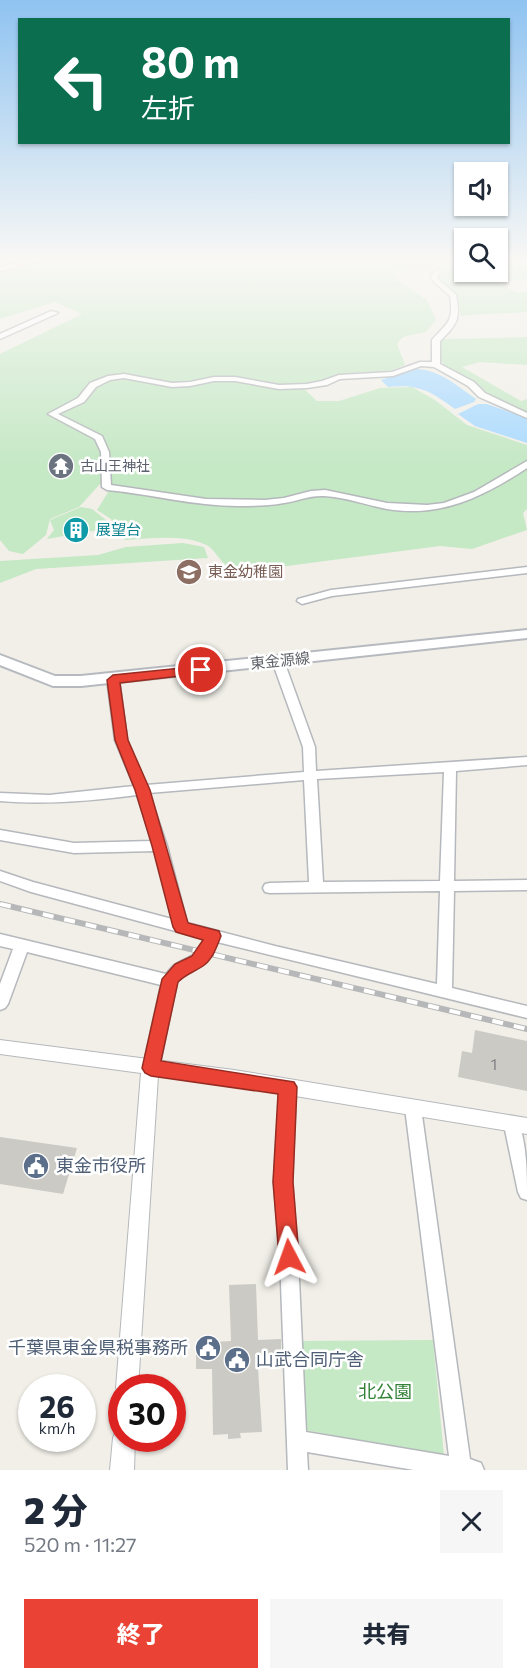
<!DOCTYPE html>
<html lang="ja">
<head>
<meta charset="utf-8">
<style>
  body { margin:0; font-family:Commissioner,"Noto Sans JP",sans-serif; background:#f6f6f7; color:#1f2937; height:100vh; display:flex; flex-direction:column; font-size:22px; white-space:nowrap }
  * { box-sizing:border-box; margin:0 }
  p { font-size:20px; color:#747a83 }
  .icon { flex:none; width:33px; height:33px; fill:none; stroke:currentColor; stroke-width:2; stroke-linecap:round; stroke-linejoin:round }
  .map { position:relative; height:1470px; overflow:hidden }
  .sheet { display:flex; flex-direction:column; background:#fff; flex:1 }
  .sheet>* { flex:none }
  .guide { position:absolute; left:18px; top:18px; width:492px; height:126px; border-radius:0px; box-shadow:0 2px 4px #0004; background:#0b6e4f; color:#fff; overflow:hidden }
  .controls { position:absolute; left:454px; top:162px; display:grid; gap:12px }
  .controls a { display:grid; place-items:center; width:54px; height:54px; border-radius:0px; background:#fff; box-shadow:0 2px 4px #0004; font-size:30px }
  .speed { position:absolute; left:18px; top:1374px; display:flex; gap:12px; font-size:30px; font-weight:700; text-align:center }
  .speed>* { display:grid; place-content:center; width:78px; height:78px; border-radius:50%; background:#fff; box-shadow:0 2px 4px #0004; line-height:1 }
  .speed small { font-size:15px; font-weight:400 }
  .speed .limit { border:9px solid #d22; background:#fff; color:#111 }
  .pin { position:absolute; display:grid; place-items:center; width:51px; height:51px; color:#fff; margin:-26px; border:3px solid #fff; border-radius:50%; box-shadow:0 2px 6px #0007 }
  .me { position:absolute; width:66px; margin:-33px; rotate:356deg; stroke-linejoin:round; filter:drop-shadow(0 0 4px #0008) }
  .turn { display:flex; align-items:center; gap:21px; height:126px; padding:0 24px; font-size:27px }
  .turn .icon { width:78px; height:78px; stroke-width:2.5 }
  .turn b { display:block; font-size:42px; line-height:51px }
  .round { display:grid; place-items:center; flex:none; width:63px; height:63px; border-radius:0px; background:#f6f6f7 }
  .overview { display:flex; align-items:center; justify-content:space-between; height:102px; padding:0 24px }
  h1 { font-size:36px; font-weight:800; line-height:45px }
  .button { display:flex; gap:12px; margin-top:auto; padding:12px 24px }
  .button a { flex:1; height:69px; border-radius:0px; background:#ea4335; color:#fff; font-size:24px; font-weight:800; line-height:69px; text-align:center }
  .button a+a { background:#f6f6f7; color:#1f2937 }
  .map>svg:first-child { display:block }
  .green { fill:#c5e8c5 }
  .water { fill:#aadaff }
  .building { fill:#cccac5 }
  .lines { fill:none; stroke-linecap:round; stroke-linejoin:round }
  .minor-casing { stroke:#b5b8bc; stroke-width:3 }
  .tertiary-casing { stroke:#b5b8bc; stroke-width:2 }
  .secondary-casing { stroke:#b6babf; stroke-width:4 }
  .minor { fill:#fff; fill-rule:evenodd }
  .tertiary { fill:#fff; fill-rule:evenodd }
  .secondary { fill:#fff; fill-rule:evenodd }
  .rail-casing { stroke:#b6b7b8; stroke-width:6 }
  .rail { stroke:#fff; stroke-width:4; stroke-dasharray:11; stroke-linecap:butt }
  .route { fill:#ea4335; stroke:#982c22; stroke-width:1.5 }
  .labels { text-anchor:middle; stroke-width:5; stroke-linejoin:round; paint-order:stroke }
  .far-worship-label { font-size:14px; fill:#5b616d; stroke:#fff; text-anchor:start }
  .culture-label { font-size:15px; fill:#0d838f; stroke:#fff; text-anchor:start }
  .education-label { font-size:15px; fill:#785e54; stroke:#fff; text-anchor:start }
  .street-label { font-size:15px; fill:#5f6368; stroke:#fff }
  .near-number-label { font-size:15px; fill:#7a7d7f }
  .near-service-label { font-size:18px; fill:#4e5e75; stroke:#fff; text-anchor:start }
  .near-park-label { font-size:18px; fill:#348238; stroke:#fff }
</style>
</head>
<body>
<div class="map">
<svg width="527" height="1470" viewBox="0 0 527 1470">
  <rect width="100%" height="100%" fill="#f1efe8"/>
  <g class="green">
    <path d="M0,260H465V272H498V260H527V279L497,282L516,292H527V312C505,314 483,313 461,316L455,293L438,280L439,272L430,269L393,271L397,280L427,300L436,320L426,332L403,337L397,344L405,365L382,374L358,372L300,385L317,401H339L380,388L412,387L435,400L467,425L527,445V509L523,513L527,530L472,549L440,546L240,572C217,565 218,549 204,544C181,534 150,539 125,540L111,519L97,510L112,486L100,484L79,507L50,519L46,535L23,554L9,551L0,540V354L82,314L55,302L0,319Z"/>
    <polygon points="527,337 527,365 480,362 462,367 521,401 527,399 527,413 487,395 476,384 444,365 434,350 443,339"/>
    <polygon points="81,507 92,509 115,527 47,539 54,530 50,520"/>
    <polygon points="183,543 204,547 208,558 36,569 0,583 0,561 98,555 126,547"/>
    <polygon points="433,1340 444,1456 305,1430 302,1341"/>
  </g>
  <g class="water">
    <path d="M414,369C438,368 457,386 476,399L474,402L455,409C430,391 419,384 388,387L381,380Z"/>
    <polygon points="478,404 487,404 527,418 527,443 475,426 458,414"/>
  </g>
  <g class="building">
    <polygon points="475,1030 527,1041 527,1091 458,1077 462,1051 472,1053"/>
    <polygon points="0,1137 77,1148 63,1194 0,1184"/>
    <polygon points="256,1284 258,1340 281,1339 281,1354 277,1354 278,1366 258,1368 262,1432 240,1433 241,1438 228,1439 228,1434 213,1435 212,1369 196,1369 196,1343 231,1341 229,1285"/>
  </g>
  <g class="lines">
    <g class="minor-casing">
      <g id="minor">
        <polygon points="35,260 49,260 0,271 0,267"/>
        <path d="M439,269L442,271L437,276L438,279L456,295C461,320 457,324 440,341V364L474,382L485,393L527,413V418L479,397L468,386L434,367L421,366L393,376L340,379L327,385L307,388L279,389L235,381H214L190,386L172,387L124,378L110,380L96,387L84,402L58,414L102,436L109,452L111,485L206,499L265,500L284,498L311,491L325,490L387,503L427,505L444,503L474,492L527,461V468C483,497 440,518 387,509C366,505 346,497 324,496C310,495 298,501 284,503C269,506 253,506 238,506C194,506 151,494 107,490L102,487L101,452L95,439L48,414L78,398L90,383L108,376L124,374L172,383L190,382L214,377H235L279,385L307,384L322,381L339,375L392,372L420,362H432V340C448,322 454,322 450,296L433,281L431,275Z"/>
        <polygon points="51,311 58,313 0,339 0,334"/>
        <polygon points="527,567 527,573 332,596 302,604 297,601 298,599 331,590"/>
        <path d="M278,658L284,661L315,747L316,771L527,757V765L456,771L454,881L527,880V890L454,891L452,988L527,1006V1018L217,942C205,972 193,962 177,982L159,1068L157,1073L151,1075L145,1073L143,1068L161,985L27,952L8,1004L5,1008L0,1010V984L13,949L0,946V934L166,974C169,971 172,966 176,964C192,954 196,959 205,939L31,892L0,881V871L33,882L172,919L155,851L74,853L0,840V830L74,843L152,841L137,795C91,801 46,805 0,801V793L49,795L134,786L115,740L107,679L113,675L119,679L127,740L146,785L304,772L303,747L272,661ZM444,772L440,881L323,882L317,779ZM304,780L309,882L270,883L265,884L263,888L265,892L270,893L440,891L437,984L275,946L187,923L167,846L149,793Z"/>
        <polygon points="288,1080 294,1082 296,1087 292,1182 298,1257 306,1432 449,1456 405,1108 407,1103 413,1101 419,1103 421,1108 470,1459 481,1463 484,1470 414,1470 307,1452 308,1470 288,1470 280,1257 274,1182 280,1087 282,1082"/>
        <path d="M512,1118L518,1120C527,1145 527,1173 527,1200L521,1198L518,1192L504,1125L506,1120Z"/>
      </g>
    </g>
    <g class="tertiary-casing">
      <g id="tertiary">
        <polygon points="0,1040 234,1070 527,1118 527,1134 234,1086 158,1076 138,1388 122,1388 122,1397 116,1388 141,1073 0,1054"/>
        <polygon points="122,1428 122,1438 135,1438 134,1470 110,1470 113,1438 116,1430"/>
      </g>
    </g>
    <g class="secondary-casing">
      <polygon id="secondary" points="527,630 527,638 81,686 53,686 0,665 0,655 55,676 81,676"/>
    </g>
    <use href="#minor" class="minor"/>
    <use href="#tertiary" class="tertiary"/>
    <use href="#secondary" class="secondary"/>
    <g class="rail-casing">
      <polyline id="rail" points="0,904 527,1029"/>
    </g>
    <use href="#rail" class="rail"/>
  </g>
  <linearGradient id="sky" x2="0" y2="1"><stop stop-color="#8fc3f1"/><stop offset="0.56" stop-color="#f9f8f5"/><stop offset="1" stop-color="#f9f8f5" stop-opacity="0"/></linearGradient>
  <rect width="527" height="466" fill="url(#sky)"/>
  <path class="route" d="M201,666L208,670L206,673L120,683L128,740L150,790L188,923L219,931L221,936C217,946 213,959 203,966C194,972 186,974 178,982L161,1061L294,1082L297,1087L293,1182L299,1257L296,1264L289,1267L282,1264L279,1257L273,1182L278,1094L151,1076L145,1073L142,1068L162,979L175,964L192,956L203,940L176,932L173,927L152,846L135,790L115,740L107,680L113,675Z"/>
  <defs>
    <g id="temple-disc" transform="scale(1.35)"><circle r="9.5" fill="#6b7280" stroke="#fff"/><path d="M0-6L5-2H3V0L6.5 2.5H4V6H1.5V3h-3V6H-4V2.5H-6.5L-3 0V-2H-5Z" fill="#fff"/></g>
    <g id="building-disc" transform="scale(1.35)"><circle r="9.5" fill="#0f9aa8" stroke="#fff"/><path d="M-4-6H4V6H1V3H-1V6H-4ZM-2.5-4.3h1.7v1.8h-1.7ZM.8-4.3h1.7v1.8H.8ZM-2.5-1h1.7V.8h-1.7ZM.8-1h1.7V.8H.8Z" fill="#fff"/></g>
    <g id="school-disc" transform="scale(1.35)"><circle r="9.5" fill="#8d6e63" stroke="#fff"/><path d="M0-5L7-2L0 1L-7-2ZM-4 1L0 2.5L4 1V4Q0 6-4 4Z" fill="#fff"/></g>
    <g id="civic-disc" transform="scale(1.35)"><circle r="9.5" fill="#5c6f8a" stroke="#fff"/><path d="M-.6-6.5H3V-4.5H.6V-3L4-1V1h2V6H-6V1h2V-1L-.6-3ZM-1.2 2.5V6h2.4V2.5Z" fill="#fff"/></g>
  </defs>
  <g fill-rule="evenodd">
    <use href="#temple-disc" x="61" y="466"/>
    <use href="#building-disc" x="76" y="530"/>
    <use href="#school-disc" x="189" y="572"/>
    <use href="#civic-disc" x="36" y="1166"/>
    <use href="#civic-disc" x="208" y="1348"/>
    <use href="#civic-disc" x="237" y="1360"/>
  </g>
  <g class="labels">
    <g class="far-worship-label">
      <text x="80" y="471">古山王神社</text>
    </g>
    <g class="culture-label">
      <text x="96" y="535">展望台</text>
    </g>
    <g class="education-label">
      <text x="208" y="577">東金幼稚園</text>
    </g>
    <g class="street-label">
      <text transform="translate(280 661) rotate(-6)" y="5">東金源線</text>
    </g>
    <g class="near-number-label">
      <text x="494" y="1070">1</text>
    </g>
    <g class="near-service-label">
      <text x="56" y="1172">東金市役所</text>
      <text x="188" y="1354" text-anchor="end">千葉県東金県税事務所</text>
      <text x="256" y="1366">山武合同庁舎</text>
    </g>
    <g class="near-park-label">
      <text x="385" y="1398">北公園</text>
    </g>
  </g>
</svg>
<div class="controls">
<a><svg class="icon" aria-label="sound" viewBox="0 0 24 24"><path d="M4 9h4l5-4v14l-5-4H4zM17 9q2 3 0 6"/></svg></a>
<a><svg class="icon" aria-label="search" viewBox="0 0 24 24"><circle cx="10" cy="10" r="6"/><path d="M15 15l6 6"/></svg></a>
</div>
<div class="speed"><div>26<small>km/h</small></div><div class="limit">30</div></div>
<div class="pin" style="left:201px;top:670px;background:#d93025"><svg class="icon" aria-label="arrive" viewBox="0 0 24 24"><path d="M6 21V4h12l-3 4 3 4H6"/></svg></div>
<svg class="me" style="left:289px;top:1257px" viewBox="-20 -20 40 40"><path d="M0-17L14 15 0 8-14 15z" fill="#ea4335" stroke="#fff" stroke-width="4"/></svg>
<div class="guide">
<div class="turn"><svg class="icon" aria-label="left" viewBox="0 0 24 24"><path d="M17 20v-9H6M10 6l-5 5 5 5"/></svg><div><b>80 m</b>左折</div></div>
</div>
</div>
<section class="sheet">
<div class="overview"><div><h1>2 分</h1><p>520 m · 11:27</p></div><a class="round"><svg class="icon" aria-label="close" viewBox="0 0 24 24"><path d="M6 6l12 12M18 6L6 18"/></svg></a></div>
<div class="button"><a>終了</a><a>共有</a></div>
</section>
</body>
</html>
